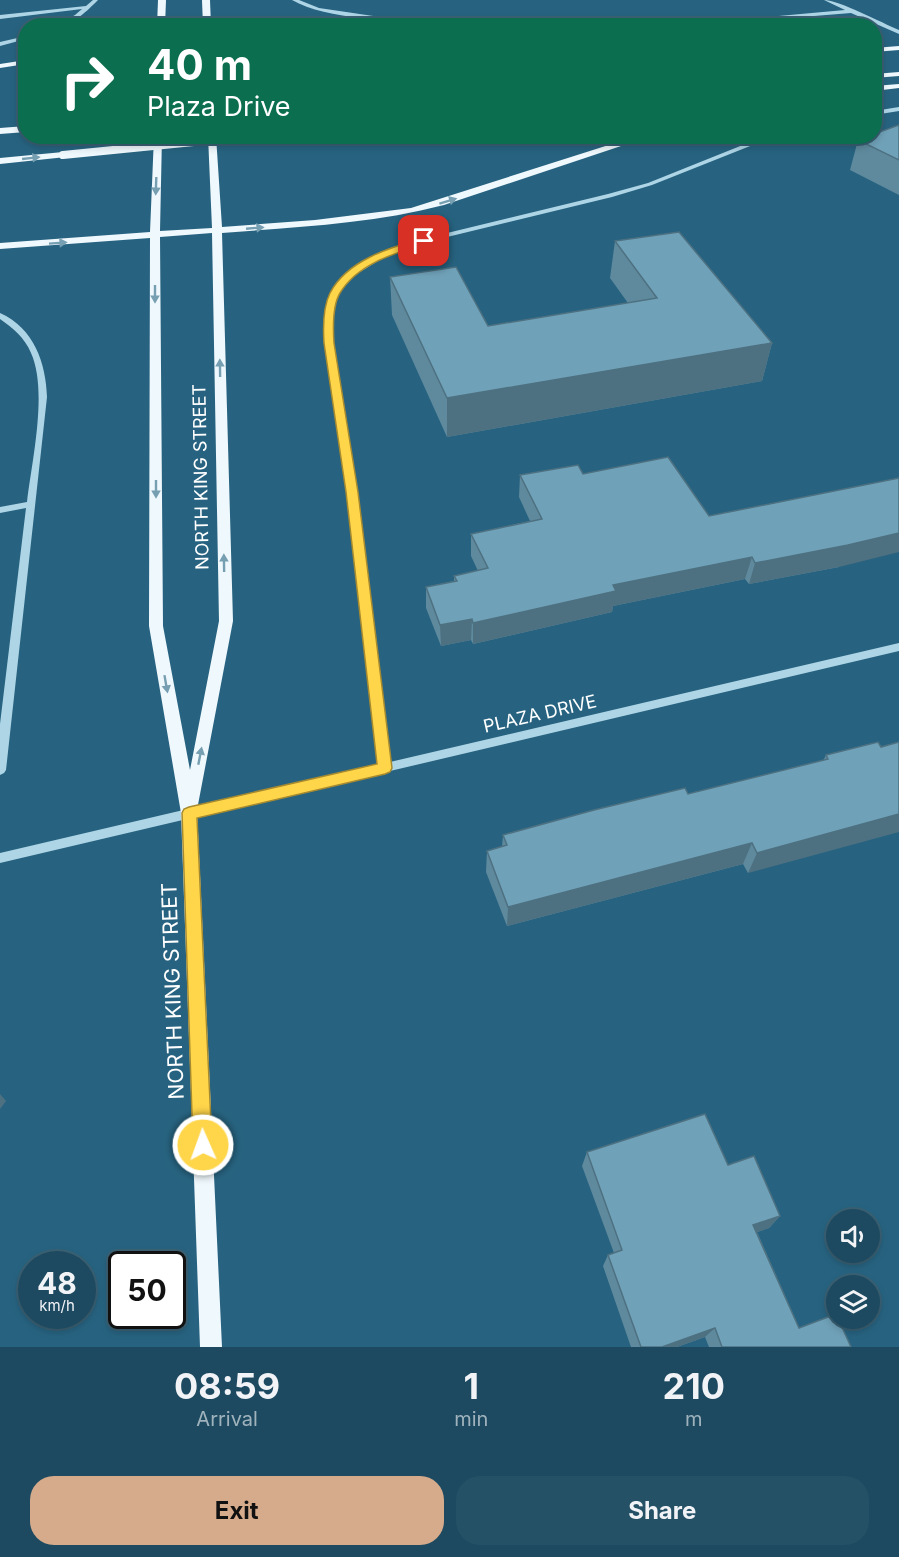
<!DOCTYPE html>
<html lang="en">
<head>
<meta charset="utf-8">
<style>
  body { margin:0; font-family:Inter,sans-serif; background:#255166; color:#f1f3f6; height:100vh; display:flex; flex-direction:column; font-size:22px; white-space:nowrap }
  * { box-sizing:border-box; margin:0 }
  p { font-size:20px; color:#a0b3bd }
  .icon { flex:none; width:33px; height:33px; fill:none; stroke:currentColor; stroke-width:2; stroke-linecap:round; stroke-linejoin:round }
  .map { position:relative; height:1347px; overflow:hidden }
  .panel { display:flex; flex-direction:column; background:#1d4a60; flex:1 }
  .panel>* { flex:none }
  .hud { position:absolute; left:18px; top:18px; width:864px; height:126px; border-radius:24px; box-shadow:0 3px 9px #0003,0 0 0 2px #3b6275; background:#0b6e4f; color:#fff; overflow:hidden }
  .tools { position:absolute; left:826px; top:1209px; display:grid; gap:12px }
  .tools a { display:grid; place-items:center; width:54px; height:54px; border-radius:50%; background:#1d4a60; box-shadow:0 3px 9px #0003,0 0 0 2px #3b6275; font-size:30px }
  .speed { position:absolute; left:18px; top:1251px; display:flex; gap:12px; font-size:30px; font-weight:700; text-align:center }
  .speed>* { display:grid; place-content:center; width:78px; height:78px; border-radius:50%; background:#1d4a60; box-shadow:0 3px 9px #0003,0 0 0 2px #3b6275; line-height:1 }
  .speed small { font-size:15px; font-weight:400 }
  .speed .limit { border:3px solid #111; border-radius:9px; background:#fff; color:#111 }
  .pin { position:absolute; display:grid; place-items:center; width:51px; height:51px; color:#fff; margin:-26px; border-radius:12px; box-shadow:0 3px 9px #0006 }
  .me { position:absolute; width:66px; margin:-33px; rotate:358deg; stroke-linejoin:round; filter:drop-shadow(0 0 4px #0008) }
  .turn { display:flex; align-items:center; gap:21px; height:126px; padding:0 30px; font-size:27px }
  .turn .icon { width:78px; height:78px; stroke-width:2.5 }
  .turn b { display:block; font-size:42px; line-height:51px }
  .eta { display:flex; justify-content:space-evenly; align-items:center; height:102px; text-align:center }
  .eta b { font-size:36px; font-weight:700; line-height:42px }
  .action { display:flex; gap:12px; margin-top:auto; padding:12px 30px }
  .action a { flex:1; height:69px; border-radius:24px; background:#d6ab8b; color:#111; font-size:24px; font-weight:700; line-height:69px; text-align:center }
  .action a+a { background:#255166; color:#f1f3f6 }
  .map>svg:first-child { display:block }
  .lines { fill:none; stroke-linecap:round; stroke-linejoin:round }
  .minor { fill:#aed5e6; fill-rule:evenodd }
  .major { fill:#eff8fd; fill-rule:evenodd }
  .major-bridge { stroke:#eff8fd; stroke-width:8 }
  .wall { fill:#5f8a9e }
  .shaded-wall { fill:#4e7181 }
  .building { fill:#6fa1b8; stroke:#4e7181; stroke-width:1.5 }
  .oneway { fill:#779fb2 }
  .route { fill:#ffd54a; stroke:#a68a30; stroke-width:1.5 }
  .labels { text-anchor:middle; stroke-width:6; stroke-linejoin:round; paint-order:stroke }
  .street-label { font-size:18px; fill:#fff; stroke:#276380 }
  .near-street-label { font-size:21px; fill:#fff; stroke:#276380 }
</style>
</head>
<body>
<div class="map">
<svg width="899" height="1347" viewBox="0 0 899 1347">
  <rect width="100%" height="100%" fill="#276380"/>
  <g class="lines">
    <g class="minor">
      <path d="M93,0H98C88,10 73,26 55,26L75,15L82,9L0,19V15L86,6Z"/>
      <path d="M292,0H299L319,8L380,17L571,26C526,26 482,24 437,23C396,21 327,20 292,0Z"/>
      <path d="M824,0C839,0 882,23 899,30V34L851,13L694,26H667L845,10Z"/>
      <polygon points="26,36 26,39 0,46 0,42"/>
      <polygon points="899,107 899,111 874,115 874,111"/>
      <polygon points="765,136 775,136 652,185 612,197 443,238 386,256 355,275 338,294 334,307 333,343 357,492 390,762 899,643 899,651 0,863 0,853 379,764 347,492 325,343 326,307 330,294 349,271 380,252 439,235 608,194 648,183"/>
      <path d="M0,313C34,328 46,363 47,397L6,770L4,773L0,775V724L26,508L0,513V507L27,502C32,460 48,391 31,353C25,338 13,328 0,319Z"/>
    </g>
    <g class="major">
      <polygon points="158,0 166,0 165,26 157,26"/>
      <polygon points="202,0 210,0 211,26 203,26"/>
      <polygon points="899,46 899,50 874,52 874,48"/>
      <polygon points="26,60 26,64 0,68 0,64"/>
      <polygon points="899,72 899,76 874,78 874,74"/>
      <polygon points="899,84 899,88 874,91 874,86"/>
      <polygon points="26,126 26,132 0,134 0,128"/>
      <path d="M154,136H162L160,231L212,228L208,136H216L222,227L315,220L411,208L637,136H651L444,205C372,224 296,227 222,233L233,621L197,810L222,1347H200L181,813L149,626L150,238L0,249V243L150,232ZM212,233L219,621L190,770L163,626L160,237Z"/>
      <polygon points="63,152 66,153 66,157 0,164 0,158"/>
    </g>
    <polyline class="major-bridge" points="63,155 254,136"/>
  </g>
  <g class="wall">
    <polygon points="899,125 899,195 850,170 858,140"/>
    <polygon points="615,241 772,343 762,381 447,437 392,315 390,277 488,326 628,303 610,278"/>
    <polygon points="583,474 709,516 839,567 749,584 745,579 613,606 612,612 473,644 471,640 441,646 426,608 426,587 454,581 454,576 478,571 471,556 471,534 530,521 519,497 520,475"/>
    <polygon points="878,742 748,873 743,864 507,926 486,872 487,851 502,847 503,835 688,794 823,761 826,755"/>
    <polygon points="587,1152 728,1165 780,1216 769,1228 757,1232 799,1328 851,1347 709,1347 705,1337 677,1347 631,1347 603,1266 608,1255 614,1253 582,1166"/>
  </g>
  <g class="shaded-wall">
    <polygon points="772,343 762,381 447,437 447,398"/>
    <polygon points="899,533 899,552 839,567 749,584 755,563"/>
    <polygon points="752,557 745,579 613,606 612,612 473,644 473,623 613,585"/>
    <polygon points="472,619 471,640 441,646 440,625"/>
    <polygon points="899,814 899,832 748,873 757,853"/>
    <polygon points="752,843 743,864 507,926 508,907"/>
    <polygon points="0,1094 6,1101 0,1109"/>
    <polygon points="780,1216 769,1228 743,1237 753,1225"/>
    <polygon points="715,1328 705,1337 677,1347 662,1347"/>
  </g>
  <g class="building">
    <polygon points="899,125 899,160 858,140 868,136 874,136 874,134"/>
    <polygon points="679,232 772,343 447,398 390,277 456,267 488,326 657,298 615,241"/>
    <polygon points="668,457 709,516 899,478 899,533 848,545 755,563 752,557 613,585 616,591 473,623 472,619 440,625 426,587 457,581 454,576 488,568 471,534 542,519 520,475 578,465 583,474"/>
    <polygon points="878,742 881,747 899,742 899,814 757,853 752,843 508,907 487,851 507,845 503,835 594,810 685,788 688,794 828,759 826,755"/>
    <polygon points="705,1114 728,1165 754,1156 780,1216 753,1225 799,1328 836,1314 851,1347 722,1347 715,1328 662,1347 641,1347 608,1255 622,1250 587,1152"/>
  </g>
  <defs><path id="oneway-solid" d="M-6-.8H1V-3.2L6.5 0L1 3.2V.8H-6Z" transform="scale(1.5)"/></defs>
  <g class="oneway">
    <use href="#oneway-solid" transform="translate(31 158) rotate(-6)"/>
    <use href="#oneway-solid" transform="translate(156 186) rotate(92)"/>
    <use href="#oneway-solid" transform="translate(448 201) rotate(-17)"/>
    <use href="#oneway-solid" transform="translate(255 228) rotate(-5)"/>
    <use href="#oneway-solid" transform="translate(58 243) rotate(-4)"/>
    <use href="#oneway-solid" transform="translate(155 294) rotate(90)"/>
    <use href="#oneway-solid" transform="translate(220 368) rotate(-91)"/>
    <use href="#oneway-solid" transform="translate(156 489) rotate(90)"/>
    <use href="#oneway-solid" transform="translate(224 563) rotate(-91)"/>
    <use href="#oneway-solid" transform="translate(166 684) rotate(80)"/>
    <use href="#oneway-solid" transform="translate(200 756) rotate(-79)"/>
  </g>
  <path class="route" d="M424,238L428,241L427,243C396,253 358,263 340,293C332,306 333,328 334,343L358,492L392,768L390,772L385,774L197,818L212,1145L209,1151L203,1154L196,1151L193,1145L182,813L184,809L189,807L377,764L346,492L324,343C323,328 323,307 330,293C347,260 391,247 424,238Z"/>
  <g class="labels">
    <g class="street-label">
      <text transform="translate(201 477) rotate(-91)" y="6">NORTH KING STREET</text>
      <text transform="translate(540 714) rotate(-13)" y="6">PLAZA DRIVE</text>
    </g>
    <g class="near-street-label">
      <text transform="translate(173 991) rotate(-92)" y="7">NORTH KING STREET</text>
    </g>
  </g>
</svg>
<div class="tools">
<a><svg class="icon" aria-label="sound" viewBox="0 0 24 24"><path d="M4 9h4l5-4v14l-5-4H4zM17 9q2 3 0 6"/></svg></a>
<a><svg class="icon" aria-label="layers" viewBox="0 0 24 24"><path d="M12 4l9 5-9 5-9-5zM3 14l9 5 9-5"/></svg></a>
</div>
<div class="speed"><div>48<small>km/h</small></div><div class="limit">50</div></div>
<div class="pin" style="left:424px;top:241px;background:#d93025"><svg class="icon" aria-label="arrive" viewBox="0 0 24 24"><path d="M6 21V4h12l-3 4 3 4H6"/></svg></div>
<svg class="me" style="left:203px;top:1145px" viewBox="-20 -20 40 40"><circle r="17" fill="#ffd54a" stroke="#fff" stroke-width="3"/><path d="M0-11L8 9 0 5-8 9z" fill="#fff"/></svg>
<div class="hud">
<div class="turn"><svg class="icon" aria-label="right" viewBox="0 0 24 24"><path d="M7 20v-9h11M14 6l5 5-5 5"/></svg><div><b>40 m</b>Plaza Drive</div></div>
</div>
</div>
<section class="panel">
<div class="eta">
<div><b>08:59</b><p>Arrival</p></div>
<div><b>1</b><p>min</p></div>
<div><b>210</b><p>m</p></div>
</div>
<div class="action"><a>Exit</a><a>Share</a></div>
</section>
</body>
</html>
